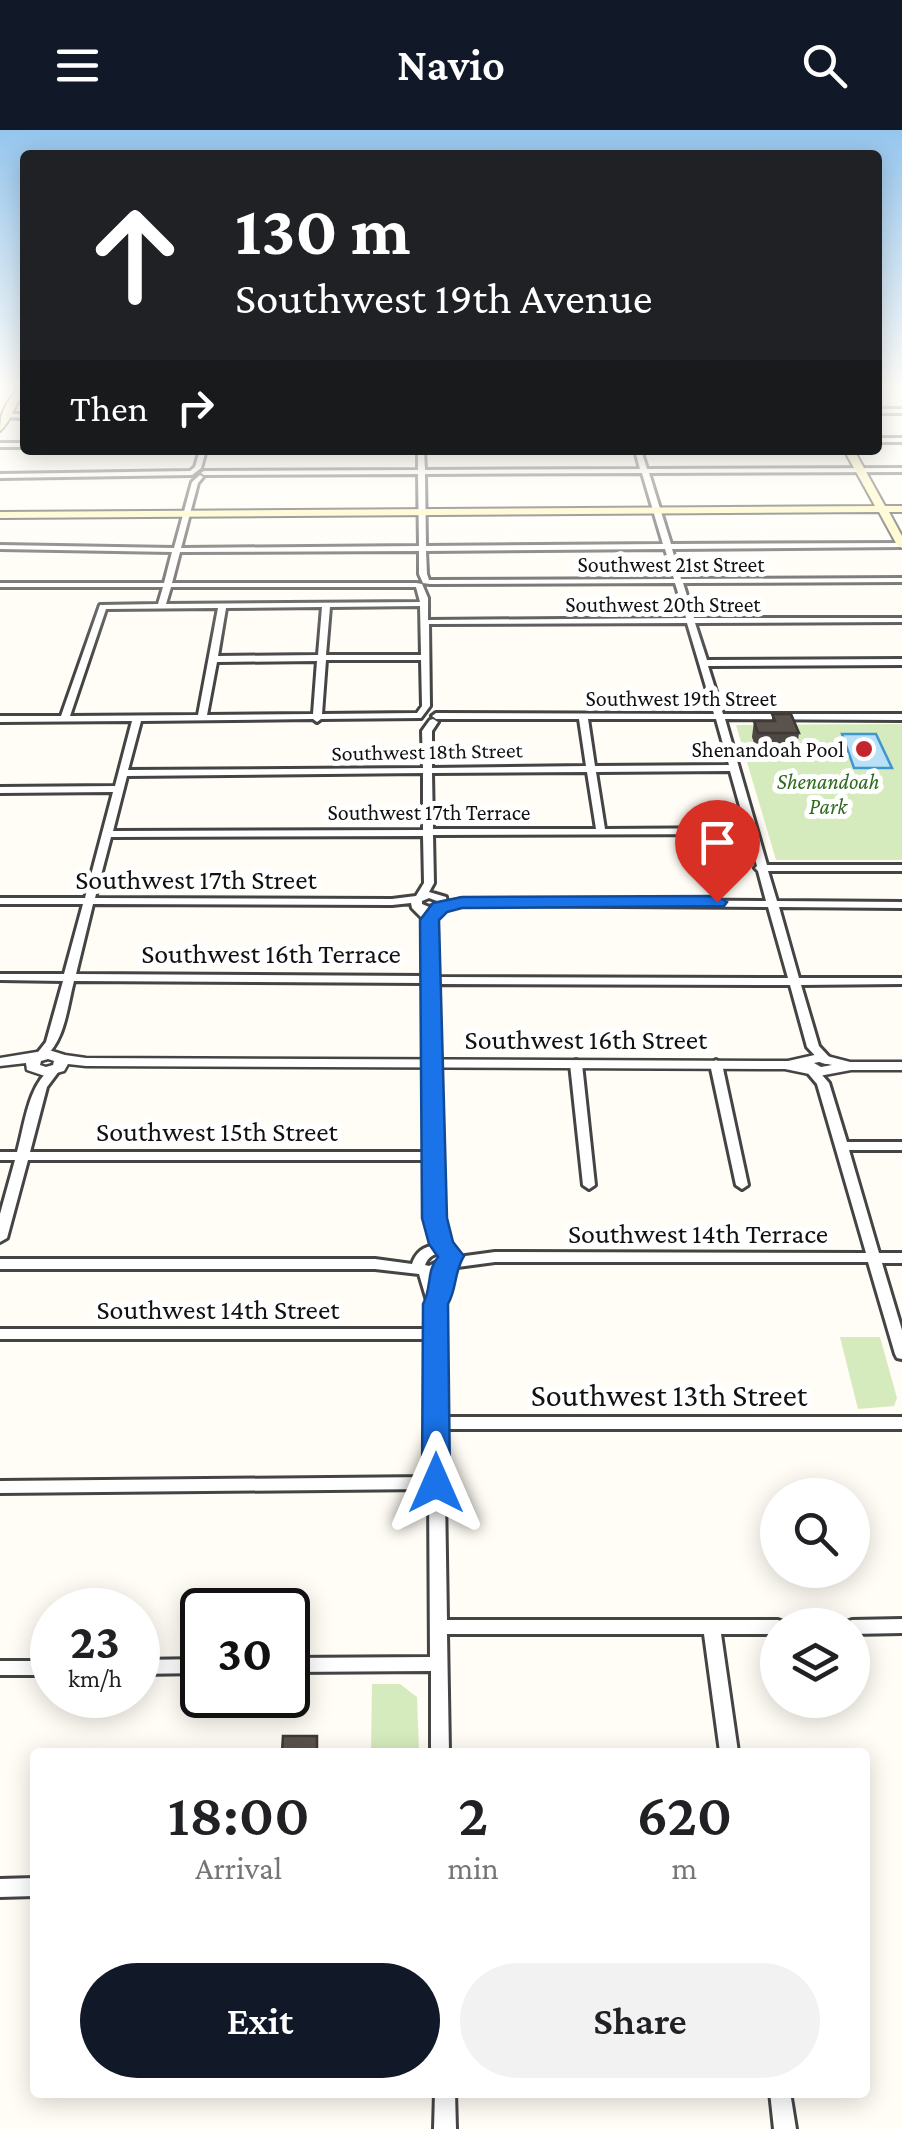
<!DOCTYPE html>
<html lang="en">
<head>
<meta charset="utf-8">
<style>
  body { margin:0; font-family:"Crimson Pro",serif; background:#f2f2f2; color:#202124; height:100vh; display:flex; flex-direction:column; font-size:38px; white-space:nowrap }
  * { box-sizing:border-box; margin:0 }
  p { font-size:32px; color:#757577 }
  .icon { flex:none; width:55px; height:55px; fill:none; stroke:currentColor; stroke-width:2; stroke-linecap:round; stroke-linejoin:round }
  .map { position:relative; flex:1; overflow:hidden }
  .details { position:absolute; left:30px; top:1618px; width:840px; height:350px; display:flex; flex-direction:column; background:#fff; border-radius:10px; box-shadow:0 5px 25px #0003 }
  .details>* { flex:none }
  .top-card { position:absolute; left:20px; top:20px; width:862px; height:305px; border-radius:10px; box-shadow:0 5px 25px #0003; background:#202124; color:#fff; overflow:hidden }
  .controls { position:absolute; left:760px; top:1348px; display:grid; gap:20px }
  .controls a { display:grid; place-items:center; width:110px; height:110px; border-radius:50%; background:#fff; box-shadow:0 5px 25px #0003; font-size:50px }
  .speed { position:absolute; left:30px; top:1458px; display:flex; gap:20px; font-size:50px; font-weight:700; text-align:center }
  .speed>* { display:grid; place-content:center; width:130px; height:130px; border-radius:50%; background:#fff; box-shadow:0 5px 25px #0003; line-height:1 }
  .speed small { font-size:25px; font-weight:400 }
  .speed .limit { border:5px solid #111; border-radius:15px; background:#fff; color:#111 }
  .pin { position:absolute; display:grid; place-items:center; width:85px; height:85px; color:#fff; margin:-102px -42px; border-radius:50% 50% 50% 0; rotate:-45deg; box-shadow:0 0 10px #0007 }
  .pin .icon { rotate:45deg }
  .me { position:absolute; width:110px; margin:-55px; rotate:0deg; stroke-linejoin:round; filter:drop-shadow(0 0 8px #0008) }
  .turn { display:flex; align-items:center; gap:35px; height:210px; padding:0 50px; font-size:45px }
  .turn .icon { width:130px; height:130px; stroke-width:2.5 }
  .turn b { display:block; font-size:70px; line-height:85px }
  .then { display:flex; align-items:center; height:95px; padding:0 50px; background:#0003; gap:20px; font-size:38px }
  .eta { display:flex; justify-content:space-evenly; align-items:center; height:170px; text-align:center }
  .eta b { font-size:60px; font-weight:600; line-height:70px }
  .primary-button { display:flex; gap:20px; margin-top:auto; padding:20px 50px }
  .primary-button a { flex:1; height:115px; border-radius:60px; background:#111827; color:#fff; font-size:40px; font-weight:600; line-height:115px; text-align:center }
  .primary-button a+a { background:#f2f2f2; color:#202124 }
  header { display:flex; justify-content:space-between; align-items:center; height:130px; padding:0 50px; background:#111827; color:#fff; font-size:45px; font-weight:600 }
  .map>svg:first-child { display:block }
  .green { fill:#d5ebbd }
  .water { fill:#b9e0f7; stroke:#3f96cf; stroke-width:2.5 }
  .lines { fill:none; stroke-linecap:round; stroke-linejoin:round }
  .minor-casing { stroke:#444; stroke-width:6 }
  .tertiary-casing { stroke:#444; stroke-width:5 }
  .secondary-casing { stroke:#333; stroke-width:4 }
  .minor { fill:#fff; fill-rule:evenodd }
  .tertiary { fill:#fff; fill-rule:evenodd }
  .secondary { fill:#fff6b0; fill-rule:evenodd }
  .wall { fill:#4d4742 }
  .building { fill:#5a524d; stroke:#3f3936; stroke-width:2.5 }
  .route { fill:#1a73e8; stroke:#114b97; stroke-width:2.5 }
  .poi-dot { fill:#c4262e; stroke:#fff; stroke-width:4 }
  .labels { text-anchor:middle; stroke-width:10; stroke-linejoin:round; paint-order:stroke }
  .far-street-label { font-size:22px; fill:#111; stroke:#fff }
  .far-poi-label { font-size:22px; fill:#111; stroke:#fff; text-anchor:end }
  .far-park-label { font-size:22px; font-style:italic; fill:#2f6b1f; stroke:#fff }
  .street-label { font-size:28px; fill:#111; stroke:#fff }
  .near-street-label { font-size:32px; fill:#111; stroke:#fff }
</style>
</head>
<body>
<header><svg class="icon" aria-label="menu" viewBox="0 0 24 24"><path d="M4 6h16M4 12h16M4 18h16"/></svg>Navio<svg class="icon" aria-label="search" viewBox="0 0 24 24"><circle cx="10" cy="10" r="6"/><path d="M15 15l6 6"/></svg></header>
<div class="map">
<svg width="902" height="1999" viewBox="0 0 902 1999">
  <rect width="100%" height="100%" fill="#fffdf5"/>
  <g class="green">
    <polygon points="902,594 902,730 776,730 736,595"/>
    <polygon points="840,1207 880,1207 897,1268 894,1276 858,1279"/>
    <polygon points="372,1554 400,1554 417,1567 419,1622 371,1622"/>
  </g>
  <polygon class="water" points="842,604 876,604 892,638 854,638"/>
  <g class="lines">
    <g class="minor-casing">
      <g id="minor">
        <rect x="878" y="279" width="24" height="4"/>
        <polygon points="3,284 25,284 25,288 1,287"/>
        <rect x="878" y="308" width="24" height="4"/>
        <rect x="0" y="313" width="25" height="4"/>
        <polygon points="200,320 206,320 201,338 192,345 0,348 0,344 190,341 195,337"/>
        <path d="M418,320H424L425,340L640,339L635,320H641L647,339L902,338V342L649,343L671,414L902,413V417L672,419L681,449L902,448V452L683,453L694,488H902V492L695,493L707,530L902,529V535L708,536L723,584H902V590L725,589L767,735H902V741H768L777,771L902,772V778L779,777L799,848H902V854L801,855L819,916L832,930L826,934L822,933L807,917L790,855L436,854L441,1088L449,1116L456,1120L458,1127L495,1122L866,1123L817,954L806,941L808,938H816L829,953L847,1012H902V1020H849L879,1123H902V1133H882L902,1200V1229L897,1228L895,1224L868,1132H495L450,1138L447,1165L442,1174L444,1287H902V1299H444L447,1490H778L784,1492L785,1495H778V1504H721L738,1622H720L704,1504H447L449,1622H431V1541L288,1542V1528L430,1527L429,1359L0,1363V1351L429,1347L428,1209H0V1199H428V1174L419,1144L375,1139H0V1129H375L412,1134C416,1122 423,1117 435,1115L427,1088V1030H28L7,1108L0,1112V1084L15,1030H0V1022H17C25,994 28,954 53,937L59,941L47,957L30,1022H427L424,853L74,851C67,877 65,914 41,930L35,926L46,912L63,851L0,850V844H64L83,774H0V768H85L113,662L0,663V657L115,656L132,591L0,592V586H61L100,475L158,474L163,457H0V453H164L172,422L0,419V415L174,418L192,352L200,345L203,347L198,353L181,418L419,416L418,344L204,345L201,343L204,341L418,340ZM642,343L663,414L426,416L425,344ZM665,419L674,449L429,450L427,444L426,421ZM419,421V444L423,453L430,454L675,453L686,488L428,490V468L422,454L416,453H172L180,422ZM171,457H416L420,472L166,474ZM420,476L421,525H326L330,477ZM322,477L318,525L218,526L226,478ZM218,478L198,585L70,586L106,479ZM687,493L714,584L436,583L432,586L436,589H579L586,636L432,638V601L438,592L433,589L430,590L422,601L423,638L128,640L141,591L313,589L317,592L321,589L421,588L430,576L429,494ZM326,530H421L422,576L417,583L322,584ZM317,531L313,584L207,585L217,532ZM588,589H716L729,635L595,636ZM730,641L746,698L605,699L596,642ZM587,642L596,699H433L432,643ZM423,643V700L113,701L127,646ZM748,704L757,736L755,738L758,741L766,771L462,769L447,773L446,767L429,762L434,753L433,705ZM423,706L424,753L416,766L392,769L95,768L111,707ZM429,768L437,771V775L429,777L422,774V771ZM411,773L412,778L424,790V846L76,844L93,774L392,775ZM462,775L768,777L788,848L436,847L434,789L429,783ZM441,1123L445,1128L429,1136L425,1135C428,1127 433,1124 441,1123Z"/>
        <polygon points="576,930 582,934 595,1055 589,1059 583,1055 570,934"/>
        <polygon points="716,930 722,934 748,1055 742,1059 736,1055 710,934"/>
        <polygon points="902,1489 902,1503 852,1504 852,1495 845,1495 846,1492 852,1490"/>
        <polygon points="202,1529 202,1543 138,1544 138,1530"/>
        <rect x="0" y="1531" width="52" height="14"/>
        <polygon points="35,1748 35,1766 0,1767 0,1749"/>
        <polygon points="435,1962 455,1962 456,1999 434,1999"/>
        <polygon points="770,1962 790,1962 796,1999 774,1999"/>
      </g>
    </g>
    <g class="tertiary-casing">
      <path id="tertiary" d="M49,920L65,925L86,928L788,931L819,924L850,932H902V940H851L819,946L785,939L86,936L68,934L64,941L45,946L27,940L26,933L0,936V928ZM48,929L54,931L53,935L46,937L40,935L41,931ZM819,932L832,935L821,937L814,933Z"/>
    </g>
    <g class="secondary-casing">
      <g id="secondary">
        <path d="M16,256H24L25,260C16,272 11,292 0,301C0,283 6,273 17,260Z"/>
        <polygon points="844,320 854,320 885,376 902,376 902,382 889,382 902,406 902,418 897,415 879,382 0,388 0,382 875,376"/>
      </g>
    </g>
    <use href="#minor" class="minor"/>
    <use href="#tertiary" class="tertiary"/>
    <use href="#secondary" class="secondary"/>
  </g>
  <polygon class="wall" points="772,584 799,603 797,619 756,619 752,607 754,591 772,591"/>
  <g class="building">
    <polygon points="772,584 791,584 799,603 758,603 754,591 775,591"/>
    <polygon points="283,1606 317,1606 317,1622 282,1622"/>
  </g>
  <linearGradient id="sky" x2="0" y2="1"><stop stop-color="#95c6ee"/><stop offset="0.48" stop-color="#fffefa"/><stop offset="1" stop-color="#fffefa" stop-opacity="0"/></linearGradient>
  <rect width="902" height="536" fill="url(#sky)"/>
  <path class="route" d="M717,766L727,772L724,776L462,778L447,782L439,790L447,1088L453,1112L464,1126C454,1142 457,1158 448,1174L450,1353L446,1361L436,1364L426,1361L422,1353L423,1174C432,1158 426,1141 438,1127L429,1114L422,1088L420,790L433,773L462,767Z"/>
  <circle class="poi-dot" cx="864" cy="619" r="10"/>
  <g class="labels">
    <g class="far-street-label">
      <text x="671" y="442">Southwest 21st Street</text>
      <text x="663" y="482">Southwest 20th Street</text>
      <text x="681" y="576">Southwest 19th Street</text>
      <text transform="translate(427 621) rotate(-1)" y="8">Southwest 18th Street</text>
      <text x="429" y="690">Southwest 17th Terrace</text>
    </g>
    <g class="far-poi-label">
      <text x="844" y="627">Shenandoah Pool</text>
    </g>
    <g class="far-park-label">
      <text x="828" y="659">Shenandoah<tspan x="828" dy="25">Park</tspan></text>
    </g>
    <g class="street-label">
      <text x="196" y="759">Southwest 17th Street</text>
      <text x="271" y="833">Southwest 16th Terrace</text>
      <text x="586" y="919">Southwest 16th Street</text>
      <text x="217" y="1011">Southwest 15th Street</text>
      <text x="698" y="1113">Southwest 14th Terrace</text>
      <text x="218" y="1189">Southwest 14th Street</text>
    </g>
    <g class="near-street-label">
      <text x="669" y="1276">Southwest 13th Street</text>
    </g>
  </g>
</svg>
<div class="controls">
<a><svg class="icon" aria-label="search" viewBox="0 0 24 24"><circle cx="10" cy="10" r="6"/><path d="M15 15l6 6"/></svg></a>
<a><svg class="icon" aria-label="layers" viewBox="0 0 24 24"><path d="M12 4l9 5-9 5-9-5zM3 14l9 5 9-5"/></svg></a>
</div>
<div class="speed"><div>23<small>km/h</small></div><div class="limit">30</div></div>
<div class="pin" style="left:717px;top:772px;background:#d93025"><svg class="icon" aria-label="arrive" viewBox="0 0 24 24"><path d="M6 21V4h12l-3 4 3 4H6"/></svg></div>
<svg class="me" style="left:436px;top:1353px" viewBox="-20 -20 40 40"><path d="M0-17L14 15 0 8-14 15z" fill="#1a73e8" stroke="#fff" stroke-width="4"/></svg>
<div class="top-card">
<div class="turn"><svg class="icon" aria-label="ahead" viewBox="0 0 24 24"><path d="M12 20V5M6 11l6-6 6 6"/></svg><div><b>130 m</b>Southwest 19th Avenue</div></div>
<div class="then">Then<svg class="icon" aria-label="right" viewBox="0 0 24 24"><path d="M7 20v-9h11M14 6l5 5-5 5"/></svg></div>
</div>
<section class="details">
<div class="eta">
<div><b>18:00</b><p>Arrival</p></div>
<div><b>2</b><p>min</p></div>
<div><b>620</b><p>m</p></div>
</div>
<div class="primary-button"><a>Exit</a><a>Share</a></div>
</section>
</div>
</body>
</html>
